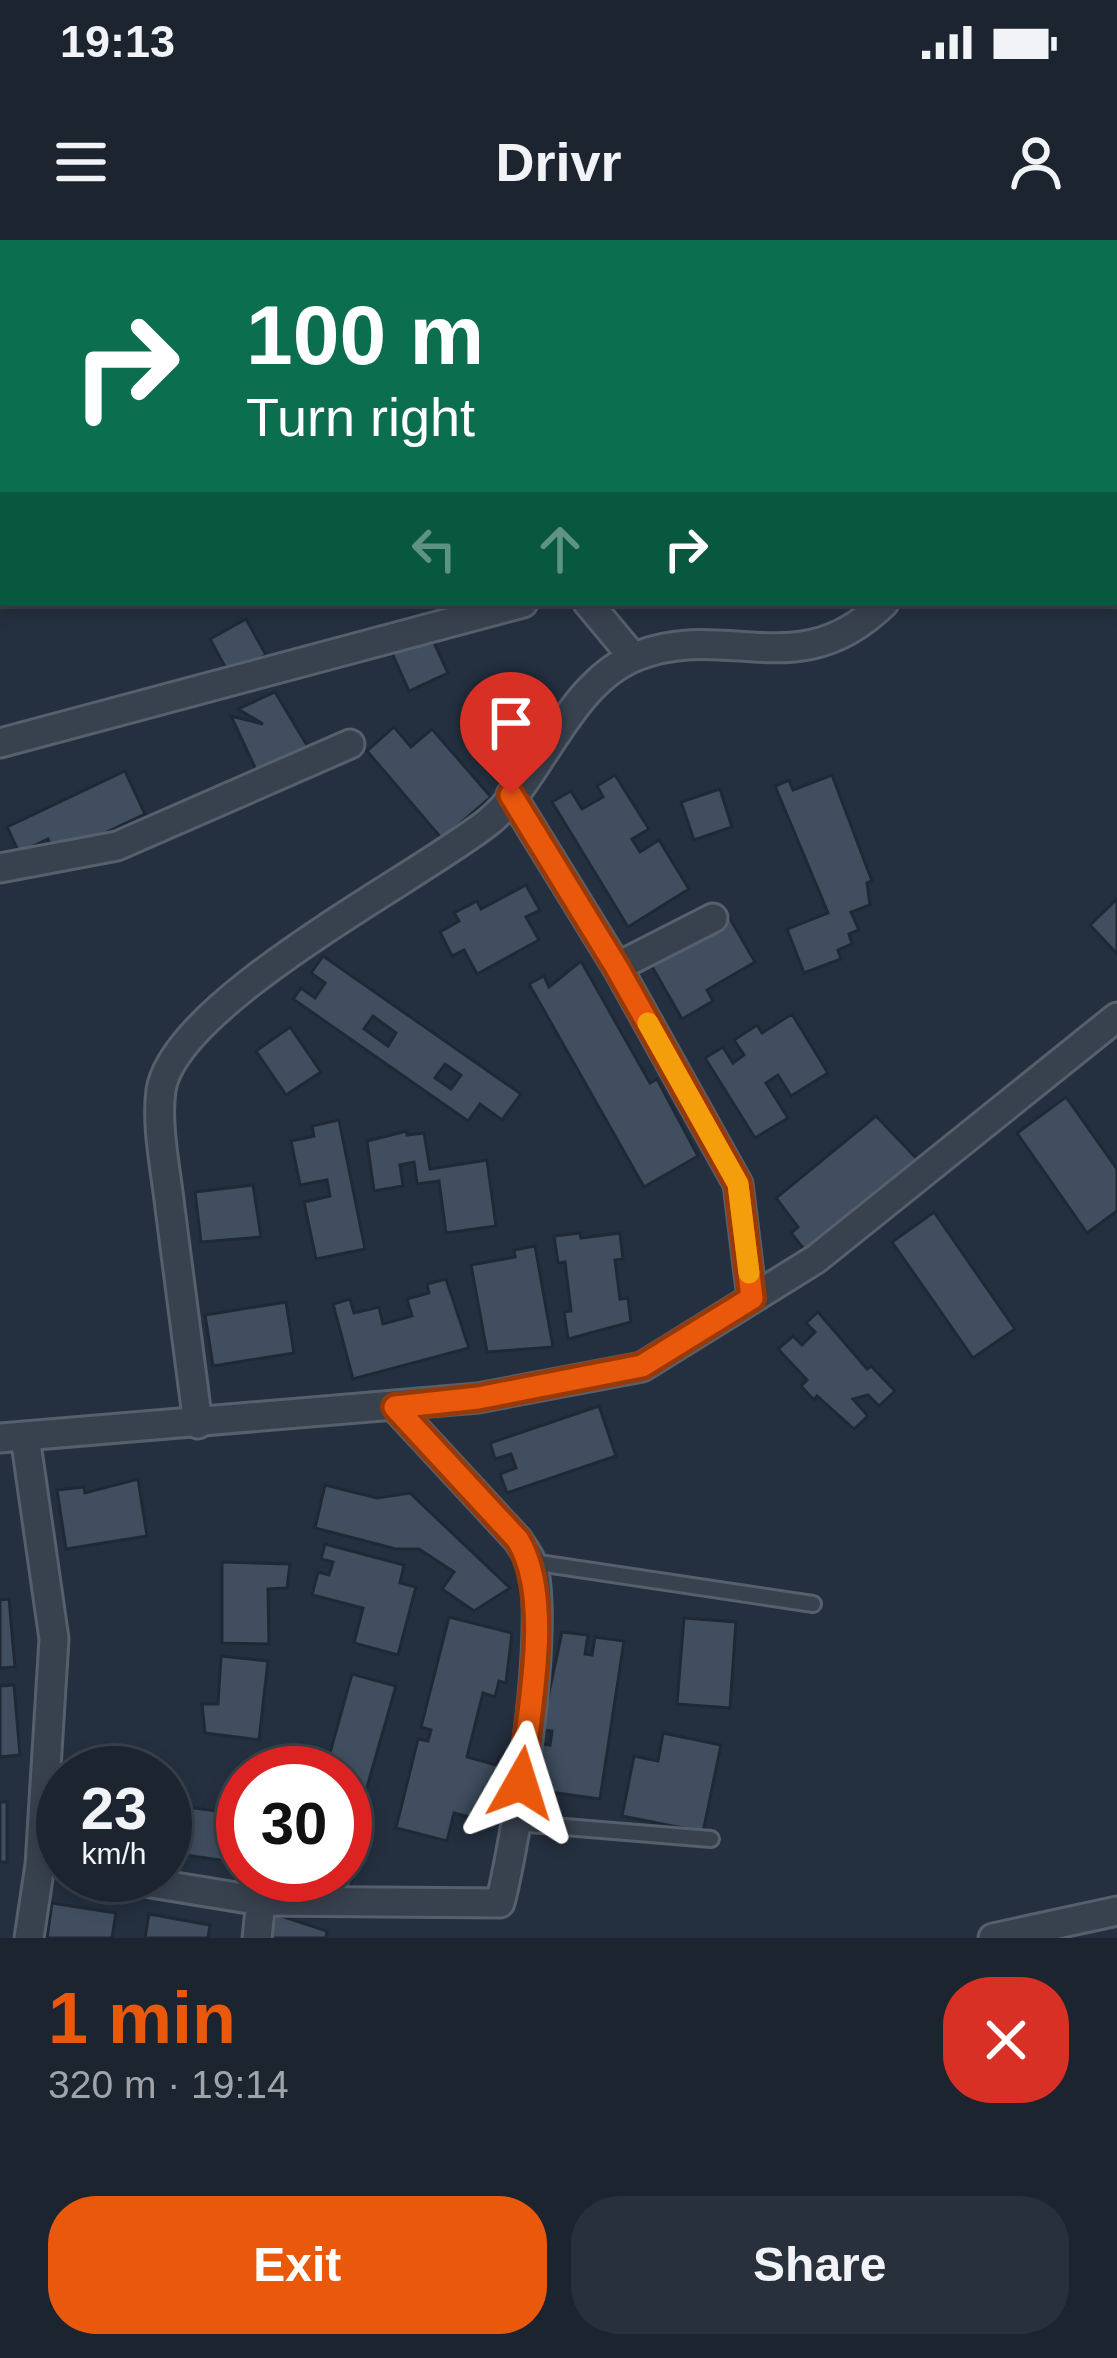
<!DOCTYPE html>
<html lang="en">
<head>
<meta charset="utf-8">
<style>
  body { margin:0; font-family:Helvetica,sans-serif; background:#28303b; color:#f1f3f6; height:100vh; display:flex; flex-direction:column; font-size:45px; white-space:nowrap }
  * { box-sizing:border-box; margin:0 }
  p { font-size:39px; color:#a0a4aa }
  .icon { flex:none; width:66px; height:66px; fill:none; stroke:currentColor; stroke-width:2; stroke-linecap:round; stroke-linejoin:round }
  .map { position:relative; height:1698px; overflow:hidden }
  .sheet { display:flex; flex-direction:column; background:#1b242f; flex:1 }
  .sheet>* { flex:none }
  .top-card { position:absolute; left:0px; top:0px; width:1119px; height:366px; box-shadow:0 6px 18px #0003,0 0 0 3px #39414b; background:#0b6e4f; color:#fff; overflow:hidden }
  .speed { position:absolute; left:36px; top:1506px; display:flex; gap:24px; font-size:60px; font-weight:700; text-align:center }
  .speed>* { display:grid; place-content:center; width:156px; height:156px; border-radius:50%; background:#1b242f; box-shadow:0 6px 18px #0003,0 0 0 3px #39414b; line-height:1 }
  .speed small { font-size:30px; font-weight:400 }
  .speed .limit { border:18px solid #d22; background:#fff; color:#111 }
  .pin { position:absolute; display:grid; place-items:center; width:102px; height:102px; color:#fff; margin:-123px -51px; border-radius:50% 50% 50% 0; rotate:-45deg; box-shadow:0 0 12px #0007 }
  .pin .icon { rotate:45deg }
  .me { position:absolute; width:132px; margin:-66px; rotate:6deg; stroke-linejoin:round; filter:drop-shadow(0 0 9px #0008) }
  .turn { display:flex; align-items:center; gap:42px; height:252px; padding:0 48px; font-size:54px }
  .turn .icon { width:156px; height:156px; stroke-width:2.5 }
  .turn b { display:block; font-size:84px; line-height:102px }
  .lanes { display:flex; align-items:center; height:114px; padding:0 48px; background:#0003; justify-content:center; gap:60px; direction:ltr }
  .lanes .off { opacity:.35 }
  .round { display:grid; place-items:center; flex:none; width:126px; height:126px; border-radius:48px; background:#28303b }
  .headline { display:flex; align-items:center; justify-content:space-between; height:204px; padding:0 48px }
  h1 { font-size:72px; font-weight:800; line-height:90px; color:#ea580c }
  .cta { display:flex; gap:24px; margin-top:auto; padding:24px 48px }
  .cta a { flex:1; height:138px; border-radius:48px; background:#ea580c; color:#fff; font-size:48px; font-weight:800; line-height:138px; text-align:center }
  .cta a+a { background:#28303b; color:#f1f3f6 }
  .status { display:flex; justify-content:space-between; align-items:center; height:84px; padding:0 60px; background:#1b242f; direction:ltr }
  .status svg { height:33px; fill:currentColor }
  header { display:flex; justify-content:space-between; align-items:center; height:156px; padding:0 48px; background:#1b242f; font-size:54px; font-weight:800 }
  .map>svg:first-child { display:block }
  .building { fill:#404e5f; stroke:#1f2936; stroke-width:3; fill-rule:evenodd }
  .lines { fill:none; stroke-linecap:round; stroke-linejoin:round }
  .lane-casing { stroke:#56606d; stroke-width:20 }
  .street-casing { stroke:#56606d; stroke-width:33 }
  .lane { stroke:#38424f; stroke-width:14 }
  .street { stroke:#38424f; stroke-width:27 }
  .route-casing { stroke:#983908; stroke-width:30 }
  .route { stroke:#ea580c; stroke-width:21 }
  .slow { stroke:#f59e0b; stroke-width:21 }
</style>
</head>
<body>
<div class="status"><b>19:13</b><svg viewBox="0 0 49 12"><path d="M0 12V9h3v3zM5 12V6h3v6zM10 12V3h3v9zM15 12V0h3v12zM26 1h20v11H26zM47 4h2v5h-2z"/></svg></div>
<header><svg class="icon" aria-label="menu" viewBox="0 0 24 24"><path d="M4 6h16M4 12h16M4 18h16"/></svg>Drivr<svg class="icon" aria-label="person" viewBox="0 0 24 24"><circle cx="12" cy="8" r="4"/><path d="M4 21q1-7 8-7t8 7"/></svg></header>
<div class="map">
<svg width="1117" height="1698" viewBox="0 0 1117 1698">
  <rect width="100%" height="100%" fill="#24303f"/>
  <g class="building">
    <polygon points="246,379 266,415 230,436 210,399"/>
    <polygon points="431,396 448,433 409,451 392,413"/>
    <polygon points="275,452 308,507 257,532 231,476 263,484 238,469"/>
    <polygon points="394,487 411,507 432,489 491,557 442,599 367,511"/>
    <polygon points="125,531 145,574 56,616 48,599 19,613 7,587"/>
    <polygon points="615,535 649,589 632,599 640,612 659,600 689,649 628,687 552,562 571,551 582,569 603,557 597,546"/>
    <polygon points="832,535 872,641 867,643 870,665 851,672 859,690 849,694 852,704 838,710 841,719 804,733 787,689 828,673 775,546 789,540 793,550"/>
    <polygon points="720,549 732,587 694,600 681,562"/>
    <polygon points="526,645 540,670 526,677 539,700 477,734 464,710 452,716 440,692 459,681 454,673 477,661 481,669"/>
    <polygon points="1117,659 1117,714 1090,685"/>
    <polygon points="729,677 755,722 707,750 713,761 682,779 650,723"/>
    <path d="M323,716L521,854L502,880L480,864L468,881L293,759L301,748L315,758L325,743L311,733ZM373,776L396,793L388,806L364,789ZM445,824L461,835L451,849L435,838Z"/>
    <polygon points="581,721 650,843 657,839 698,916 644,947 529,744 544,736 549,747"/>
    <polygon points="792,774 828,833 791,856 778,835 766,843 788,878 755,898 705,818 723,807 733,823 744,815 734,800 757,785 762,793"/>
    <polygon points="290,787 321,832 286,855 256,811"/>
    <polygon points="1066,857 1117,929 1117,971 1087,993 1017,893"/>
    <polygon points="876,876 919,921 807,1013 791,993 798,987 776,958"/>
    <polygon points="339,880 365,1009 316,1019 304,962 330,956 327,940 300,945 291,901 314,896 312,886"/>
    <polygon points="407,891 407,895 424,893 430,929 487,920 496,986 446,993 439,941 417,944 414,922 400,925 403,946 374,951 367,901"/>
    <polygon points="253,945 261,997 201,1002 195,952"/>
    <polygon points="934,972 1015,1089 973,1118 892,1002"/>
    <polygon points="580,993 581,998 620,993 623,1019 615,1020 620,1059 628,1058 631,1082 568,1099 564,1072 571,1071 565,1022 558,1023 554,996"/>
    <polygon points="535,1006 553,1107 487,1112 471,1025 515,1017 514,1010"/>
    <polygon points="446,1039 469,1108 353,1139 333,1064 350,1059 354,1073 379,1067 383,1084 412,1076 407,1059 429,1053 427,1044"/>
    <polygon points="286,1062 294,1113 213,1126 205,1075"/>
    <polygon points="818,1072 867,1129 871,1126 895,1151 879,1166 868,1155 853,1159 868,1176 854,1189 817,1156 814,1160 801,1146 807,1140 778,1109 793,1096 802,1105 815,1092 806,1083"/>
    <polygon points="599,1166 616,1216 507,1253 500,1234 516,1228 511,1214 495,1219 490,1203"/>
    <polygon points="138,1239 147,1296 66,1309 57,1250 84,1247 85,1253"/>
    <polygon points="325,1245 377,1258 410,1253 510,1348 474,1371 442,1349 454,1332 419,1309 396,1309 315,1288"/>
    <polygon points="325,1304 404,1325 400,1343 416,1347 398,1415 354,1403 363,1368 312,1355 318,1332 329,1335 333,1322 321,1319"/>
    <polygon points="222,1322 290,1324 287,1348 268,1349 269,1404 222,1403"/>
    <polygon points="9,1359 15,1427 0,1428 0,1360"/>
    <polygon points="449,1377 512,1393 506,1443 499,1441 495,1457 483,1453 467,1517 496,1525 499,1517 516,1521 505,1586 454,1573 447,1601 396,1588 418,1499 428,1501 431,1490 421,1487"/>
    <polygon points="684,1378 736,1382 730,1468 677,1464"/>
    <polygon points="562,1392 588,1395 585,1414 592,1415 595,1397 624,1401 600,1559 528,1549 534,1503 550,1505 552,1491 541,1490"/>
    <polygon points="221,1416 268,1421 259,1500 205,1493 202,1464 218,1464"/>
    <polygon points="352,1434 396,1446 359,1575 345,1571 345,1533 291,1532 297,1511 328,1520"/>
    <polygon points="14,1445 20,1515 0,1517 0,1446"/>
    <polygon points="663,1493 721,1505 703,1592 622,1576 634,1516 658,1521"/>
    <rect x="0" y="1562" width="7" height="60"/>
    <polygon points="179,1566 240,1574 233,1622 172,1613"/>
    <polygon points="345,1620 358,1625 348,1653 299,1635 345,1635"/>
    <polygon points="52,1663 116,1673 112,1698 47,1698"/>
    <polygon points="272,1673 327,1691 326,1698 267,1698"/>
    <polygon points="149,1674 210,1685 208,1698 145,1698"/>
  </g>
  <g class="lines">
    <g class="lane-casing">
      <g id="lane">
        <polyline points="532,1322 813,1364"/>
        <polyline points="516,1583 711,1599"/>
      </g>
    </g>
    <g class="street-casing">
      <g id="street">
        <polyline points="588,363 633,417"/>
        <polyline points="0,503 523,363"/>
        <polyline points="511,555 617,727"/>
        <polyline points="0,628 117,606 350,504"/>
        <polyline points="713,678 617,727 738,944 752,1058"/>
        <path d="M198,1184C188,1112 179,1040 170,968C166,931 156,886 161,850C175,762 416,639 487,583C541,541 566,444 637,416C728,380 798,447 884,363"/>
        <polyline points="25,1196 54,1399 40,1625 29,1698"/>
        <polyline points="0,1198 478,1158 642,1127 816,1019 1117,777"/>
        <polyline points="102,1635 261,1661 257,1698"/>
        <path d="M261,1661L500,1663C517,1597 550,1384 532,1324C529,1315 522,1307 518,1300L395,1167"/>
        <polyline points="993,1698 1117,1671"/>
      </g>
    </g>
    <use href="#lane" class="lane"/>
    <use href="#street" class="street"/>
  </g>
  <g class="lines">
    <g class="route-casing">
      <path id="route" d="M511,555L617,728L738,944L752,1058L642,1126L478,1158L395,1167L518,1300C554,1360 528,1474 521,1543"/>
    </g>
    <use href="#route" class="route"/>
    <polyline class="slow" points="648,783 738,944 749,1033"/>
  </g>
</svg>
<div class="speed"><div>23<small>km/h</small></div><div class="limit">30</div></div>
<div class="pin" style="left:511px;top:555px;background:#d93025"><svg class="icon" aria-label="arrive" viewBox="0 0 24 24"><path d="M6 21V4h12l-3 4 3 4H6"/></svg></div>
<svg class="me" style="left:521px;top:1543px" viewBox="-20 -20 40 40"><path d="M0-17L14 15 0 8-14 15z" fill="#ea580c" stroke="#fff" stroke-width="4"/></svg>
<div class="top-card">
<div class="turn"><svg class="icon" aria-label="right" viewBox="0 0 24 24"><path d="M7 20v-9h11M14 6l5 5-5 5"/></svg><div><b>100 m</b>Turn right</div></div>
<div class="lanes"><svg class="icon off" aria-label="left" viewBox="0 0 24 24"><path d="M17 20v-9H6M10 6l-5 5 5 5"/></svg><svg class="icon off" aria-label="ahead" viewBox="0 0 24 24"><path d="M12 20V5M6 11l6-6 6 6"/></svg><svg class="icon" aria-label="right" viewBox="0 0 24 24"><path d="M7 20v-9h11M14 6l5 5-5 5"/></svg></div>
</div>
</div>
<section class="sheet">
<div class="headline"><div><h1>1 min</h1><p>320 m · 19:14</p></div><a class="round" style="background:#d93025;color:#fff"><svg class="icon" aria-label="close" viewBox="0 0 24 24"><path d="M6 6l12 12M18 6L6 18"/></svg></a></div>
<div class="cta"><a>Exit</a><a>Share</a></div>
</section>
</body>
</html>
